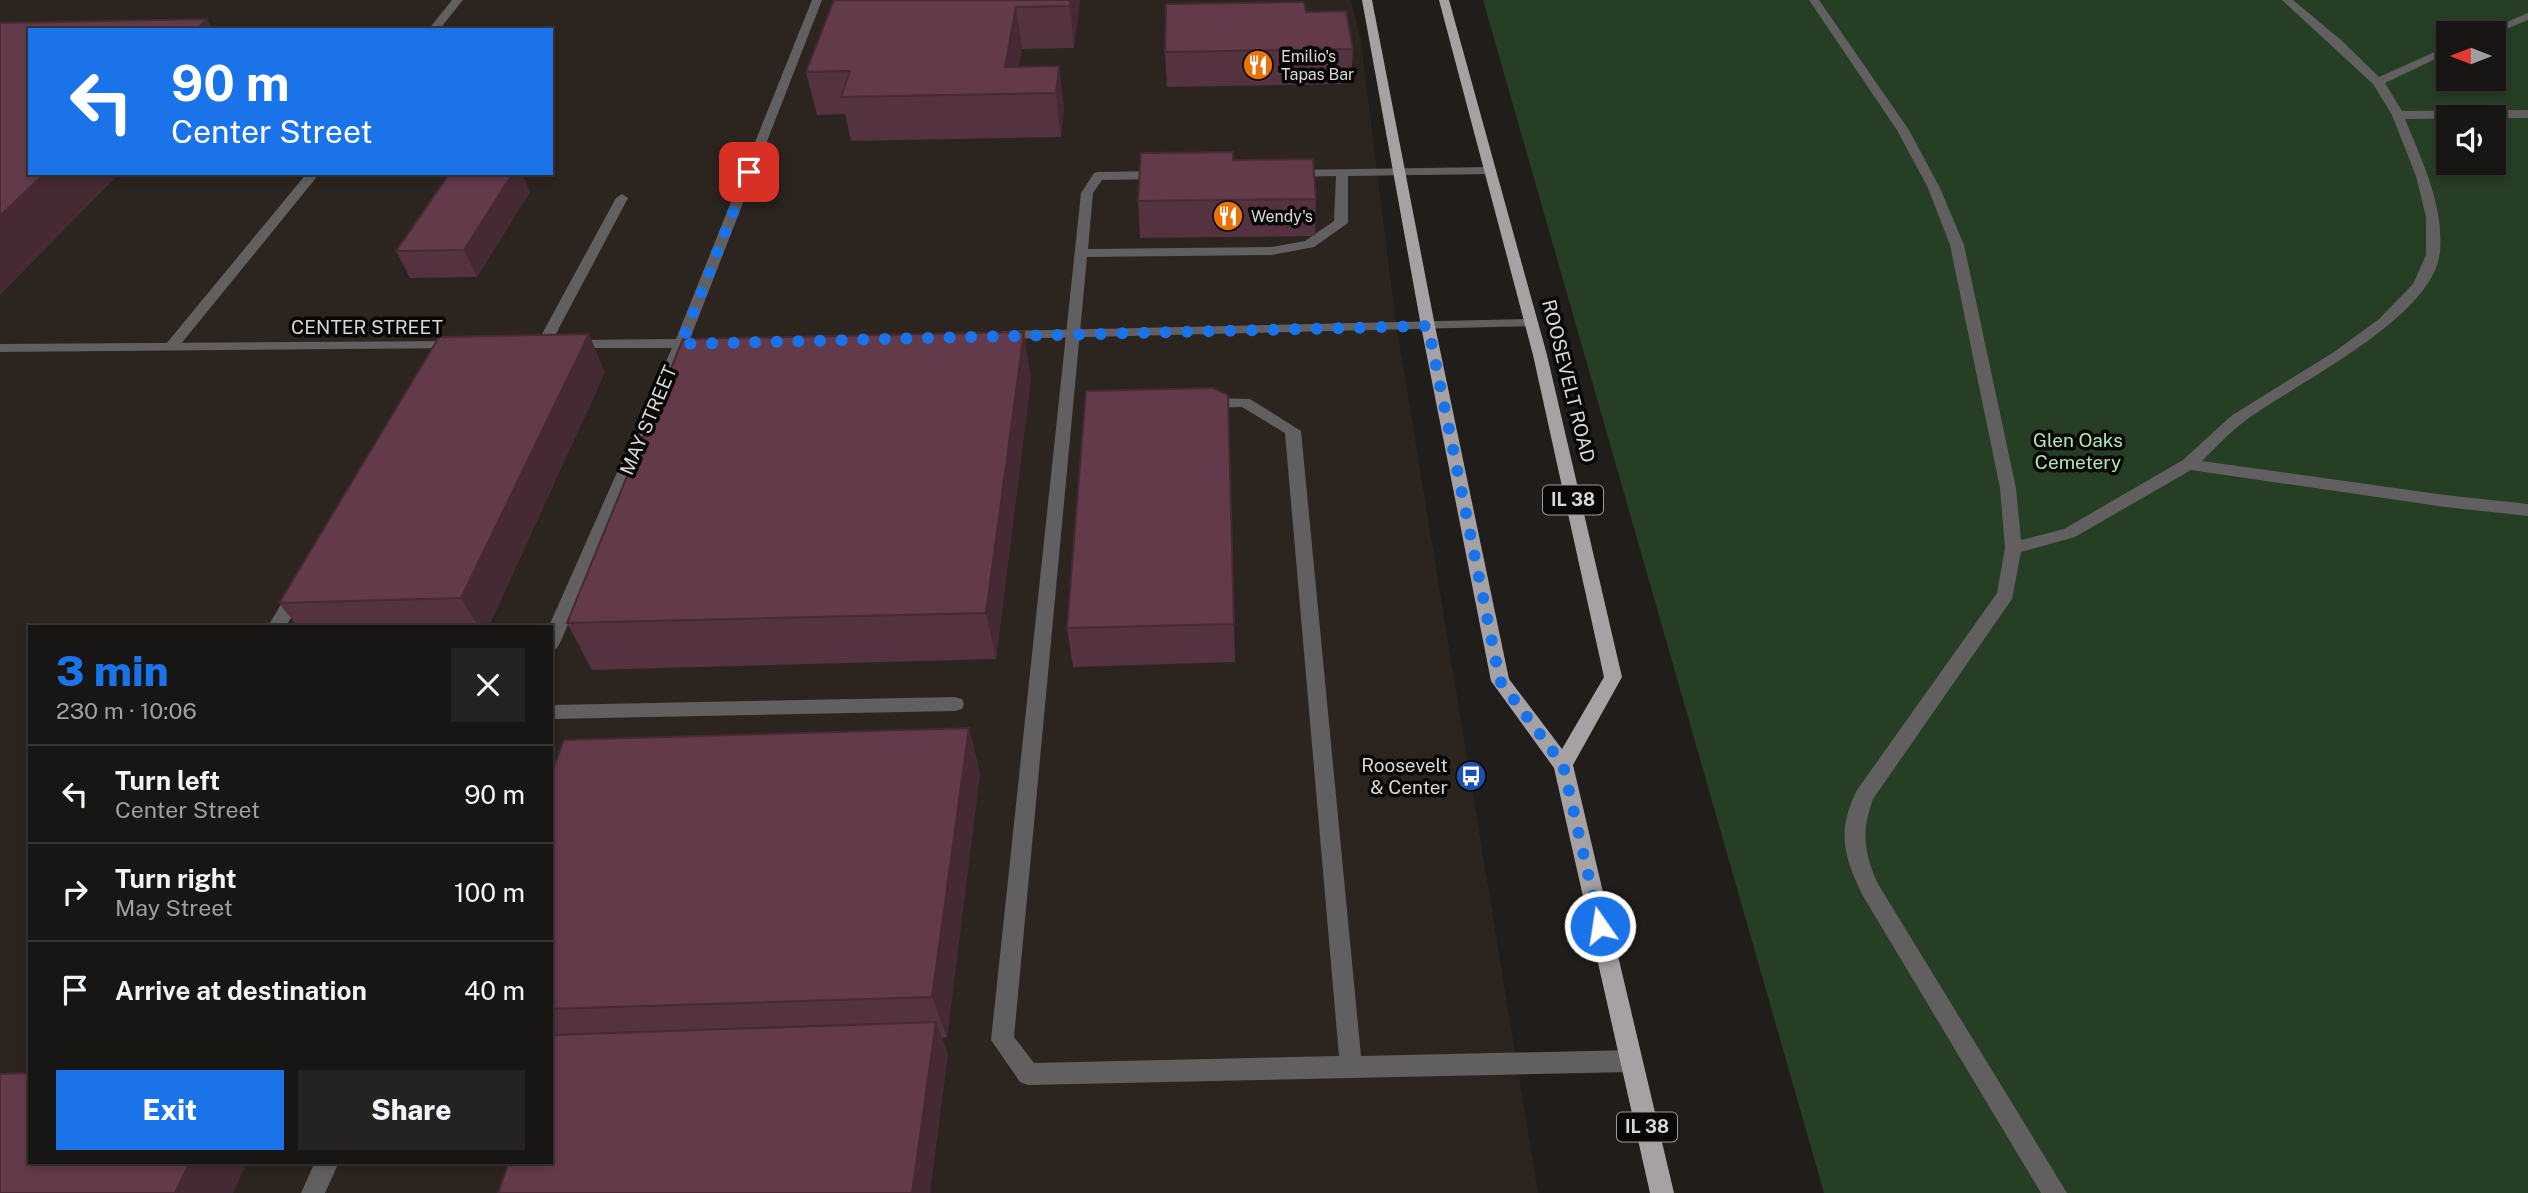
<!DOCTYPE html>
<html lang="en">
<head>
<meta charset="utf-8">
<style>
  body { margin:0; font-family:"Public Sans",sans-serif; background:#252322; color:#f1f3f6; height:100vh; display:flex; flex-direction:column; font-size:26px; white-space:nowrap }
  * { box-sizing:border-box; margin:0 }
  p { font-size:23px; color:#9f9fa0 }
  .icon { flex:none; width:38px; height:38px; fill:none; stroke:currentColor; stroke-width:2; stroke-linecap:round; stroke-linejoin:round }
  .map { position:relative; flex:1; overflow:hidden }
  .side { position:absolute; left:28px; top:625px; width:525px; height:539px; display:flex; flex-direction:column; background:#181614; border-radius:0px; box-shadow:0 4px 10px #0003,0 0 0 2px #363534 }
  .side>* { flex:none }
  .hud { position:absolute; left:28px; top:28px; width:525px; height:147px; border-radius:0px; box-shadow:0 4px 10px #0003,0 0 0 2px #363534; background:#1a73e8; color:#fff; overflow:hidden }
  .needle { width:46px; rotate:270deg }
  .controls { position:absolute; left:2436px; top:21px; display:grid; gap:14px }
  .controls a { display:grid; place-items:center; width:70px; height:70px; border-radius:0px; background:#181614; box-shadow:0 4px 10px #0003,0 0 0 2px #363534; font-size:35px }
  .pin { position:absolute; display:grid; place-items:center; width:60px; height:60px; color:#fff; margin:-30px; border-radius:14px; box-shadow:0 4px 10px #0006 }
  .me { position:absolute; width:77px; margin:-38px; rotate:347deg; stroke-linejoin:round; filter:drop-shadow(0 0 5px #0008) }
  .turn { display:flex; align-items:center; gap:24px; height:147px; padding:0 28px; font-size:32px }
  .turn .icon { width:91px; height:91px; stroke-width:2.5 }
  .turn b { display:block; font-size:49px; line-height:60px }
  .round { display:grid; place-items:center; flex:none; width:74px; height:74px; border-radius:0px; background:#252322 }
  .headline { display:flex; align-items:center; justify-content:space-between; height:119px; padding:0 28px }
  h1 { font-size:42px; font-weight:800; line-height:52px; color:#1a73e8 }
  .cta { display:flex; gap:14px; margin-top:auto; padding:14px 28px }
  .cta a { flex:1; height:80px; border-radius:0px; background:#1a73e8; color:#fff; font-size:28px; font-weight:800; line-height:80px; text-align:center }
  .cta a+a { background:#252322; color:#f1f3f6 }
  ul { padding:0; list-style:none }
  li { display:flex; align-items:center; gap:21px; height:98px; padding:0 28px; border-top:2px solid #363534 }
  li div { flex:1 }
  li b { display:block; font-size:26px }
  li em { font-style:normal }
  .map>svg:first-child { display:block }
  .built { fill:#2c241e; fill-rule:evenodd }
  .green { fill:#253e24; fill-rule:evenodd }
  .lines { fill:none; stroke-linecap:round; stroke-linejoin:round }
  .service { fill:#625f60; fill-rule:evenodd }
  .minor { fill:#625f60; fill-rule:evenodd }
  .primary { fill:#a6a2a3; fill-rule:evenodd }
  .wall { fill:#55323f }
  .shaded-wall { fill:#452933 }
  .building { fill:#633a49; stroke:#452933; stroke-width:2 }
  .route { stroke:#1a73e8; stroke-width:12; stroke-dasharray:0 21.6 }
  .labels { text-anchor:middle; stroke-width:7; stroke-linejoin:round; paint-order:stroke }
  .far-poi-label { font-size:16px; fill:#dad8d6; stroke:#090807; text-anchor:start }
  .shield { fill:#090807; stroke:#9b9a98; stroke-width:2 }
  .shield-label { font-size:18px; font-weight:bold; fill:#dad8d6 }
  .street-label { font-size:19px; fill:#dad8d6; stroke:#090807 }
  .park-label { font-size:19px; fill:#b0e5ae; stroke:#090807 }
  .poi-label { font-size:19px; fill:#dad8d6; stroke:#090807; text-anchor:end }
</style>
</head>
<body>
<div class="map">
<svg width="2528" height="1193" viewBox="0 0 2528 1193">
  <rect width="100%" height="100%" fill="#201d1b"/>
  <path class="built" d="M0,0H1351L1361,41L1395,316L1538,1193H0ZM30,30H551V173H30ZM30,626H551V1162H30Z"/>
  <path class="green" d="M1483,0H2528V1193H1824ZM2448,33H2494V79H2448ZM2448,117H2494V163H2448Z"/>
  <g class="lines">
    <g class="service">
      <polygon points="452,0 463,0 439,30 428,30"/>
      <path d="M1809,0H1819L1909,130L1940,188L1964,245L2016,488L2021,540L2064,529L2183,460L2231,416L2334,352L2379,319L2413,284L2426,255V217L2416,176L2392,115L2373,84L2282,0H2293L2341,40L2379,77L2448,46V53L2385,83L2402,111L2528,110V118L2405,119C2422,161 2444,205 2440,252C2433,320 2291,385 2241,424C2227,435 2215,448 2202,461L2445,495L2528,504V516L2445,507L2191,470L2075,537L2021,552L2012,599L1873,799C1861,832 1864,853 1878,884L2067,1193H2041L1863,896C1844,857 1836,832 1857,790L1997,593L2005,548L2000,488L1950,245L1928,188L1897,130Z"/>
      <polygon points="2528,13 2528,20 2494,34 2481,33"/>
      <polygon points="1490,167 1494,168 1494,174 1348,176 1348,223 1314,247 1272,255 1087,257 1014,1037 1034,1063 1339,1056 1285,433 1242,407 1207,408 1199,403 1207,398 1250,399 1301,431 1361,1056 1631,1050 1639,1053 1642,1061 1639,1069 1631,1072 1028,1085 1020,1082 991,1040 1081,193 1094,173 1098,172 1161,171 1167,175 1161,179 1102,180 1093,193 1088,249 1272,247 1305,241 1334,221 1336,176 1291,177 1285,173 1287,170"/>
      <polygon points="307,173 320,173 176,350 166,350 164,347 166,344"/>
      <polygon points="622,194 628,198 550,345 548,348 538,348 536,345 616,198"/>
      <polygon points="297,587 303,588 306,593 286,626 268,626 291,588"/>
      <polygon points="955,697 962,699 964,704 962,709 955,711 551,719 551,705"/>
    </g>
    <g class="minor">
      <polygon points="812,0 822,0 690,339 702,339 709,343 702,347 687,348 560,643 557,648 551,650 549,626 672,348 569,348 562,344 569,340 676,339"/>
      <polygon points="1531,319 1538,323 1536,326 1003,339 996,335 1003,331"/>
      <polygon points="457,341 462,342 464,345 462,348 0,352 0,344"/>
      <polygon points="315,1162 339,1162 325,1193 301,1193"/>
    </g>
    <polygon class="primary" points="1362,0 1372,0 1435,326 1509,679 1562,749 1604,677 1533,355 1439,0 1449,0 1547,355 1622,677 1573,765 1674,1193 1650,1193 1554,768 1491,681 1421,326"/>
  </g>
  <g class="wall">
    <polygon points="834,0 1080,0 1074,48 1022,49 1018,67 1059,66 1064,109 1061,137 851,141 845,114 817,115 806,72"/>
    <polygon points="1306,12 1353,49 1351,84 1167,87 1165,52"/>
    <polygon points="1233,160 1316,199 1315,236 1140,238 1138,201"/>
    <polygon points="530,192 477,277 410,278 396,251"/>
    <polygon points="605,372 489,626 297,626 279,603"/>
    <polygon points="1031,378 996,659 592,670 567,623"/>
    <polygon points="1228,395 1235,662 1073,667 1067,628"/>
    <polygon points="969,728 980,773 947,1037 942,1038 948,1055 551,1162 551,774"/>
  </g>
  <g class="shaded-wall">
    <polygon points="1070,0 1080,0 1074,48 1070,6"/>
    <polygon points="1016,7 1022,49 1014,94 1005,67"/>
    <polygon points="207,19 213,30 196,30"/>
    <polygon points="1059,66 1064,109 1061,137 1056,93"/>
    <polygon points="45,173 120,173 0,295 0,216"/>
    <polygon points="513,173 522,173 530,192 477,277 464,250"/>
    <polygon points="1024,332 1031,378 996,659 986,613"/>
    <polygon points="589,334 605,372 489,626 478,626 461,598"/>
    <polygon points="969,728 980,773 947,1037 932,997"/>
    <polygon points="936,1022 948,1055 930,1193 912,1193"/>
    <polygon points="190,1162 247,1162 233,1193 175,1193"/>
  </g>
  <g class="building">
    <polygon points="834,0 1070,0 1070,6 1016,7 1005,67 1059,66 1056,93 841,97 850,71 806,72"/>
    <polygon points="1304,2 1306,12 1346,11 1353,49 1165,52 1166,4"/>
    <polygon points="207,19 196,30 30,30 30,173 45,173 0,216 0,23"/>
    <polygon points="1233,152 1233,160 1313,159 1316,199 1138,201 1141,153"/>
    <polygon points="450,173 513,173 464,250 396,251"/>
    <polygon points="1024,332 986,613 567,623 683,339"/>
    <polygon points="589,334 461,598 279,603 439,337"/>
    <polygon points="1213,388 1228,395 1234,624 1067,628 1086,391"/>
    <polygon points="969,728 932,997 551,1009 551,774 564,740"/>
    <polygon points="936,1022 912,1193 498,1193 509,1162 551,1162 551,1035"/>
    <polygon points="30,1073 30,1162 190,1162 175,1193 0,1193 0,1074"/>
  </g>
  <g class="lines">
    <polyline class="route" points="749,172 681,344 1428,326 1500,681 1563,765 1600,926"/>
  </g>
  <defs>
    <g id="restaurant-disc" transform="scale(1.575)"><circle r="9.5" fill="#e8710a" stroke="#090807"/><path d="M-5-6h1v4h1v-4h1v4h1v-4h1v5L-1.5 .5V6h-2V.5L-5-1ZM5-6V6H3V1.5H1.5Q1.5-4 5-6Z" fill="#fff"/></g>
    <g id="bus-disc" transform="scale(1.575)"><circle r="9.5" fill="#1a4fb4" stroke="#090807"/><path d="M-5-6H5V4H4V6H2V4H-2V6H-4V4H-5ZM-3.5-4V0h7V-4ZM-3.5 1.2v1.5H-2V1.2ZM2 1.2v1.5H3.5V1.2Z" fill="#fff"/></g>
  </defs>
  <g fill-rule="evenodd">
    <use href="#restaurant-disc" x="1258" y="65"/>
    <use href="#restaurant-disc" x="1228" y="216"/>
    <use href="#bus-disc" x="1471" y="776"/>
  </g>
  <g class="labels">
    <g class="far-poi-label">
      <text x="1281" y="62">Emilio's<tspan x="1281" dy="18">Tapas Bar</tspan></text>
      <text x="1251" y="222">Wendy's</text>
    </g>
    <g class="shield">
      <rect x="1543" y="485.5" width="60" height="29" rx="5"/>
      <rect x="1617" y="1112.5" width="60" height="29" rx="5"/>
    </g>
    <g class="shield-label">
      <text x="1573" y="506">IL 38</text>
      <text x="1647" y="1133">IL 38</text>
    </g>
    <g class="street-label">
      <text x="367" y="334">CENTER STREET</text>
      <text transform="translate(1569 381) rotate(76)" y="7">ROOSEVELT ROAD</text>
      <text transform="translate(648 420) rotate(-67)" y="7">MAY STREET</text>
    </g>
    <g class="park-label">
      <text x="2078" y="447">Glen Oaks<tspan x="2078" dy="22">Cemetery</tspan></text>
    </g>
    <g class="poi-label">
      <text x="1448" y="772">Roosevelt<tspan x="1448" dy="22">&amp; Center</tspan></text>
    </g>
  </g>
</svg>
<div class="controls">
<a><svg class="needle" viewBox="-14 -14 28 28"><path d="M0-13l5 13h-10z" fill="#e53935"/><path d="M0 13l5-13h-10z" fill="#9f9fa0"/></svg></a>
<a><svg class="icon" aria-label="sound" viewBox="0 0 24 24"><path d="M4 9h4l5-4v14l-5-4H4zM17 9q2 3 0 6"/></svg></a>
</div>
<div class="pin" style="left:749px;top:172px;background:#d93025"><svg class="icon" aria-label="arrive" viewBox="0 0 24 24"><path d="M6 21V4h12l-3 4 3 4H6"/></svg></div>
<svg class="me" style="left:1600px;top:926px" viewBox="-20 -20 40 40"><circle r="17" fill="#1a73e8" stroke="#fff" stroke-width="3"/><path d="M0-11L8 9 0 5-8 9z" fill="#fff"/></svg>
<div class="hud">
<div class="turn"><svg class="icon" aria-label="left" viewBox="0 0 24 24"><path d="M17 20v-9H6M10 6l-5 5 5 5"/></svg><div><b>90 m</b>Center Street</div></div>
</div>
<section class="side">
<div class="headline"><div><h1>3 min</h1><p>230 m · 10:06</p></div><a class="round"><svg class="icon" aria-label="close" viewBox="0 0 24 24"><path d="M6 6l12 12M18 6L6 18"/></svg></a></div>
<ul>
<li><svg class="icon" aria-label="left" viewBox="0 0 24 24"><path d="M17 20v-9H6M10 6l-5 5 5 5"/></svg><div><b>Turn left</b><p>Center Street</p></div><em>90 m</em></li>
<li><svg class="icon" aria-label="right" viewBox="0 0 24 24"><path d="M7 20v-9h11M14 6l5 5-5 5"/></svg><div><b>Turn right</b><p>May Street</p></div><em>100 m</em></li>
<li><svg class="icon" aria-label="arrive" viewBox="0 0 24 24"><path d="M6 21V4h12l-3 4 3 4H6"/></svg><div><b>Arrive at destination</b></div><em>40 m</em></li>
</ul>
<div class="cta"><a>Exit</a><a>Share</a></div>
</section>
</div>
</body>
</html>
